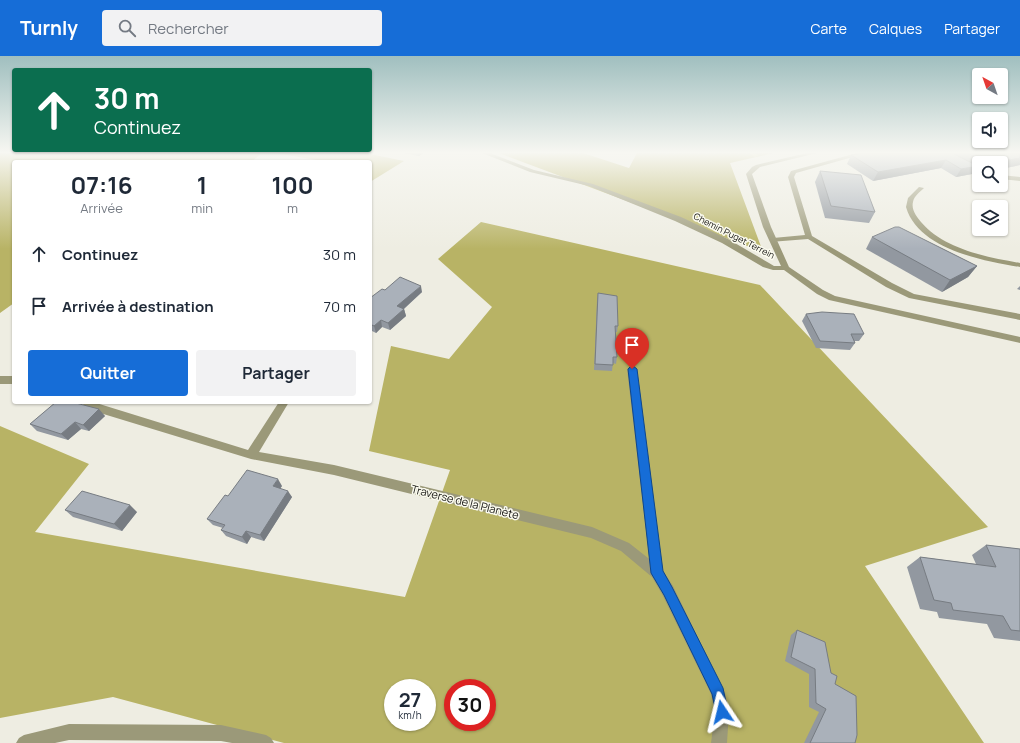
<!DOCTYPE html>
<html lang="fr">
<head>
<meta charset="utf-8">
<style>
  body { margin:0; font-family:Manrope,sans-serif; background:#f2f2f3; color:#1f2937; height:100vh; display:flex; flex-direction:column; font-size:15px; white-space:nowrap }
  * { box-sizing:border-box; margin:0 }
  p { font-size:13px; color:#747a83 }
  .icon { flex:none; width:22px; height:22px; fill:none; stroke:currentColor; stroke-width:2; stroke-linecap:round; stroke-linejoin:round }
  .map { position:relative; flex:1; overflow:hidden }
  .panel { position:absolute; left:12px; top:104px; width:360px; height:244px; display:flex; flex-direction:column; background:#fff; border-radius:4px; box-shadow:0 1px 3px #0004 }
  .panel>* { flex:none }
  .hud { position:absolute; left:12px; top:12px; width:360px; height:84px; border-radius:4px; box-shadow:0 1px 3px #0004; background:#0b6e4f; color:#fff; overflow:hidden }
  .needle { width:26px; rotate:320deg }
  .tools { position:absolute; left:972px; top:12px; display:grid; gap:8px }
  .tools a { display:grid; place-items:center; width:36px; height:36px; border-radius:4px; background:#fff; box-shadow:0 1px 3px #0004; font-size:20px }
  .speed { position:absolute; left:384px; top:623px; display:flex; gap:8px; font-size:20px; font-weight:700; text-align:center }
  .speed>* { display:grid; place-content:center; width:52px; height:52px; border-radius:50%; background:#fff; box-shadow:0 1px 3px #0004; line-height:1 }
  .speed small { font-size:10px; font-weight:400 }
  .speed .limit { border:6px solid #d22; background:#fff; color:#111 }
  .pin { position:absolute; display:grid; place-items:center; width:34px; height:34px; color:#fff; margin:-41px -17px; border-radius:50% 50% 50% 0; rotate:-45deg; box-shadow:0 0 4px #0007 }
  .pin .icon { rotate:45deg }
  .me { position:absolute; width:44px; margin:-22px; rotate:350deg; stroke-linejoin:round; filter:drop-shadow(0 0 3px #0008) }
  .turn { display:flex; align-items:center; gap:14px; height:84px; padding:0 16px; font-size:18px }
  .turn .icon { width:52px; height:52px; stroke-width:2.5 }
  .turn b { display:block; font-size:28px; line-height:34px }
  .eta { display:flex; justify-content:space-evenly; align-items:center; height:68px; text-align:center }
  .eta b { font-size:24px; font-weight:700; line-height:28px }
  .action { display:flex; gap:8px; margin-top:auto; padding:8px 16px }
  .action a { flex:1; height:46px; border-radius:4px; background:#166dd7; color:#fff; font-size:16px; font-weight:700; line-height:46px; text-align:center }
  .action a+a { background:#f2f2f3; color:#1f2937 }
  ul { padding:0; list-style:none }
  li { display:flex; align-items:center; gap:12px; height:52px; padding:0 16px }
  li div { flex:1 }
  li b { display:block; font-size:15px }
  li em { font-style:normal }
  header { display:flex; align-items:center; gap:24px; box-sizing:border-box; height:56px; padding:0 20px; background:#166dd7; color:#fff }
  header strong { font-size:19px }
  nav { display:flex; gap:22px; margin-inline-start:auto; font-size:14px }
  .search { width:280px; height:36px; background:#f2f2f3; display:flex; align-items:center; gap:10px; box-sizing:border-box; padding:0 14px; border-radius:4px; color:#747a83; font-size:15px }
  .map>svg:first-child { display:block }
  .forest { fill:#b8b365; fill-rule:evenodd }
  .lines { fill:none; stroke-linecap:round; stroke-linejoin:round }
  .stream { fill:#d4cf81; fill-rule:evenodd }
  .service { fill:#9b9979; fill-rule:evenodd }
  .minor { fill:#9b9979; fill-rule:evenodd }
  .wall { fill:#9298a0 }
  .shaded-wall { fill:#777c82 }
  .building { fill:#aab1ba; stroke:#777c82 }
  .route { fill:#166dd7; stroke:#0e478c }
  .labels { text-anchor:middle; stroke-width:3; stroke-linejoin:round; paint-order:stroke }
  .far-street-label { font-size:9px; fill:#13120f; stroke:#fbfbef }
  .street-label { font-size:11px; fill:#13120f; stroke:#fbfbef }
</style>
</head>
<body>
<header>
<strong>Turnly</strong>
<div class="search"><svg class="icon" aria-label="search" viewBox="0 0 24 24"><circle cx="10" cy="10" r="6"/><path d="M15 15l6 6"/></svg>Rechercher</div>
<nav><a>Carte</a><a>Calques</a><a>Partager</a></nav>
</header>
<div class="map">
<svg width="1020" height="687" viewBox="0 0 1020 687">
  <rect width="100%" height="100%" fill="#eeede2"/>
  <g class="forest">
    <polygon points="0,97 262,97 251,106 14,106 14,247 0,257"/>
    <polygon points="276,97 365,97 404,105 370,126 370,106 328,106"/>
    <polygon points="499,97 583,97 629,112 637,97 774,97 730,107 763,196"/>
    <path d="M481,166L760,229L988,471L865,510L984,687H284L113,641L0,662V370L89,408L35,476L405,541L450,414L369,395L391,290L449,303L492,251L438,203ZM393,632H427V666H393ZM453,632H487V666H453Z"/>
  </g>
  <g class="lines">
    <polygon class="stream" points="749,97 754,97 759,100 755,101"/>
    <g class="service">
      <polygon points="857,97 867,97 796,117 794,121 812,180 892,227 914,238 1020,258 1020,264 909,242 886,231 808,183 770,186 770,182 773,182 805,179 788,121 791,115"/>
      <polygon points="935,97 942,97 979,115 979,120"/>
      <polygon points="1001,119 1020,121 1020,125 1001,123"/>
      <path d="M919,131L924,132C920,136 914,140 913,146C911,154 917,161 921,166C944,193 986,201 1020,207V211C983,205 918,193 906,151L908,142Z"/>
      <polygon points="632,310 637,313 663,517 662,521 657,523 652,521 651,517 627,313"/>
    </g>
    <g class="minor">
      <polygon points="482,97 490,97 534,114 593,128 681,161 728,183 769,207 774,210 781,210 763,171 746,118 752,111 756,109 807,97 817,97 760,111 752,118 771,171 789,211 823,234 835,240 1020,281 1020,287 829,244 817,238 784,214 773,214 763,211 722,187 675,165 589,130 530,116"/>
      <rect x="0" y="320" width="14" height="8"/>
      <polygon points="81,346 93,346 248,394 279,346 289,346 259,396 334,409 592,471 629,487 662,513 673,530 725,637 729,656 727,687 711,687 715,656 711,638 663,540 652,521 621,495 591,482 334,419 251,403 87,353"/>
      <polygon points="69,668 221,669 266,679 271,682 274,687 232,687 221,685 69,684 55,687 16,687 19,682 24,679"/>
    </g>
  </g>
  <g class="wall">
    <polygon points="403,97 423,97 419,100"/>
    <polygon points="866,97 1020,97 1020,109 1001,113 1001,107 979,107 979,113 976,112 972,118 956,121 941,112 873,125 847,108 851,99"/>
    <polygon points="820,115 875,156 869,167 825,162 815,126"/>
    <polygon points="872,181 977,210 968,221 942,236 866,193"/>
    <polygon points="1020,230 1020,234 1017,233"/>
    <polygon points="385,234 422,236 404,253 406,260 390,274 382,271 376,277 370,274 370,242"/>
    <polygon points="598,237 618,270 617,276 616,276 617,301 616,308 613,307 612,315 594,314 597,244"/>
    <polygon points="806,258 864,278 859,285 854,285 855,287 850,294 816,292 802,265"/>
    <polygon points="49,346 79,346 79,348 105,360 89,375 81,373 68,384 37,375 30,368 54,348"/>
    <polygon points="282,430 280,432 292,441 264,485 251,481 247,488 226,480 221,474 223,472 213,469 207,463 228,440"/>
    <polygon points="65,454 137,456 122,475 73,461"/>
    <polygon points="986,489 1020,493 1020,585 994,582 987,568 939,562 937,556 920,553 907,511 920,501 976,508 972,499"/>
    <polygon points="797,574 831,617 855,687 804,687 819,656 809,651 809,618 785,605 791,579"/>
  </g>
  <g class="shaded-wall">
    <polygon points="418,97 423,97 419,100"/>
    <polygon points="1020,102 1020,109 1001,113 1001,107 992,107"/>
    <polygon points="946,104 941,112 873,125 878,116"/>
    <polygon points="978,110 972,118 956,121 961,113"/>
    <polygon points="977,210 968,221 942,236 950,224"/>
    <polygon points="421,230 422,236 399,257 397,250"/>
    <polygon points="404,253 406,260 390,274 388,267"/>
    <polygon points="381,264 382,271 376,277 374,270"/>
    <polygon points="72,346 79,346 78,353"/>
    <polygon points="99,353 105,360 89,375 83,369"/>
    <polygon points="75,366 81,373 68,384 61,378"/>
    <polygon points="278,423 282,430 277,437 273,430"/>
    <polygon points="288,435 292,441 264,485 260,479"/>
    <polygon points="130,449 137,456 122,475 114,468"/>
    <polygon points="246,475 251,481 247,488 242,481"/>
  </g>
  <g class="building">
    <polygon points="866,97 952,97 978,110 961,113 946,104 878,116 851,99"/>
    <polygon points="967,97 1020,97 1020,102 992,107 986,107 985,105"/>
    <polygon points="820,115 861,119 875,156 831,150"/>
    <polygon points="895,171 899,171 977,210 950,224 872,181"/>
    <polygon points="400,221 421,230 397,250 404,253 388,267 381,264 374,270 370,268 370,242 382,233 385,234"/>
    <polygon points="598,237 617,240 618,270 615,270 617,301 613,301 613,309 595,308"/>
    <polygon points="822,256 854,258 864,278 851,278 855,287 820,285 806,258"/>
    <polygon points="56,346 72,346 99,353 83,369 75,366 61,378 30,368"/>
    <polygon points="247,414 278,423 273,430 288,435 260,479 246,475 242,481 221,474 225,469 207,463 225,439 228,440"/>
    <polygon points="82,435 130,449 114,468 65,454"/>
    <polygon points="986,489 1020,493 1020,575 1011,574 1003,560 953,554 951,547 934,544 920,501 996,511"/>
    <polygon points="797,574 825,586 831,617 837,620 835,628 856,640 857,679 855,687 810,687 826,653 816,647 815,613 791,601"/>
  </g>
  <linearGradient id="sky" x2="0" y2="1"><stop stop-color="#a0bfbf"/><stop offset="0.5" stop-color="#f7f7f2"/><stop offset="1" stop-color="#f7f7f2" stop-opacity="0"/></linearGradient>
  <rect width="1020" height="193" fill="url(#sky)"/>
  <polygon class="route" points="632,309 637,313 663,515 672,531 723,632 728,656 727,661 722,663 717,661 712,638 664,539 651,517 628,313"/>
  <g class="labels">
    <g class="far-street-label">
      <text transform="translate(734 180) rotate(27)" y="3">Chemin Puget Terrein</text>
    </g>
    <g class="street-label">
      <text transform="translate(465 446) rotate(14)" y="4">Traverse de la Planète</text>
    </g>
  </g>
</svg>
<div class="tools">
<a><svg class="needle" viewBox="-14 -14 28 28"><path d="M0-13l5 13h-10z" fill="#e53935"/><path d="M0 13l5-13h-10z" fill="#747a83"/></svg></a>
<a><svg class="icon" aria-label="sound" viewBox="0 0 24 24"><path d="M4 9h4l5-4v14l-5-4H4zM17 9q2 3 0 6"/></svg></a>
<a><svg class="icon" aria-label="search" viewBox="0 0 24 24"><circle cx="10" cy="10" r="6"/><path d="M15 15l6 6"/></svg></a>
<a><svg class="icon" aria-label="layers" viewBox="0 0 24 24"><path d="M12 4l9 5-9 5-9-5zM3 14l9 5 9-5"/></svg></a>
</div>
<div class="speed"><div>27<small>km/h</small></div><div class="limit">30</div></div>
<div class="pin" style="left:632px;top:313px;background:#d93025"><svg class="icon" aria-label="arrive" viewBox="0 0 24 24"><path d="M6 21V4h12l-3 4 3 4H6"/></svg></div>
<svg class="me" style="left:722px;top:656px" viewBox="-20 -20 40 40"><path d="M0-17L14 15 0 8-14 15z" fill="#166dd7" stroke="#fff" stroke-width="4"/></svg>
<div class="hud">
<div class="turn"><svg class="icon" aria-label="ahead" viewBox="0 0 24 24"><path d="M12 20V5M6 11l6-6 6 6"/></svg><div><b>30 m</b>Continuez</div></div>
</div>
<section class="panel">
<div class="eta">
<div><b>07:16</b><p>Arrivée</p></div>
<div><b>1</b><p>min</p></div>
<div><b>100</b><p>m</p></div>
</div>
<ul>
<li><svg class="icon" aria-label="ahead" viewBox="0 0 24 24"><path d="M12 20V5M6 11l6-6 6 6"/></svg><div><b>Continuez</b></div><em>30 m</em></li>
<li><svg class="icon" aria-label="arrive" viewBox="0 0 24 24"><path d="M6 21V4h12l-3 4 3 4H6"/></svg><div><b>Arrivée à destination</b></div><em>70 m</em></li>
</ul>
<div class="action"><a>Quitter</a><a>Partager</a></div>
</section>
</div>
</body>
</html>
